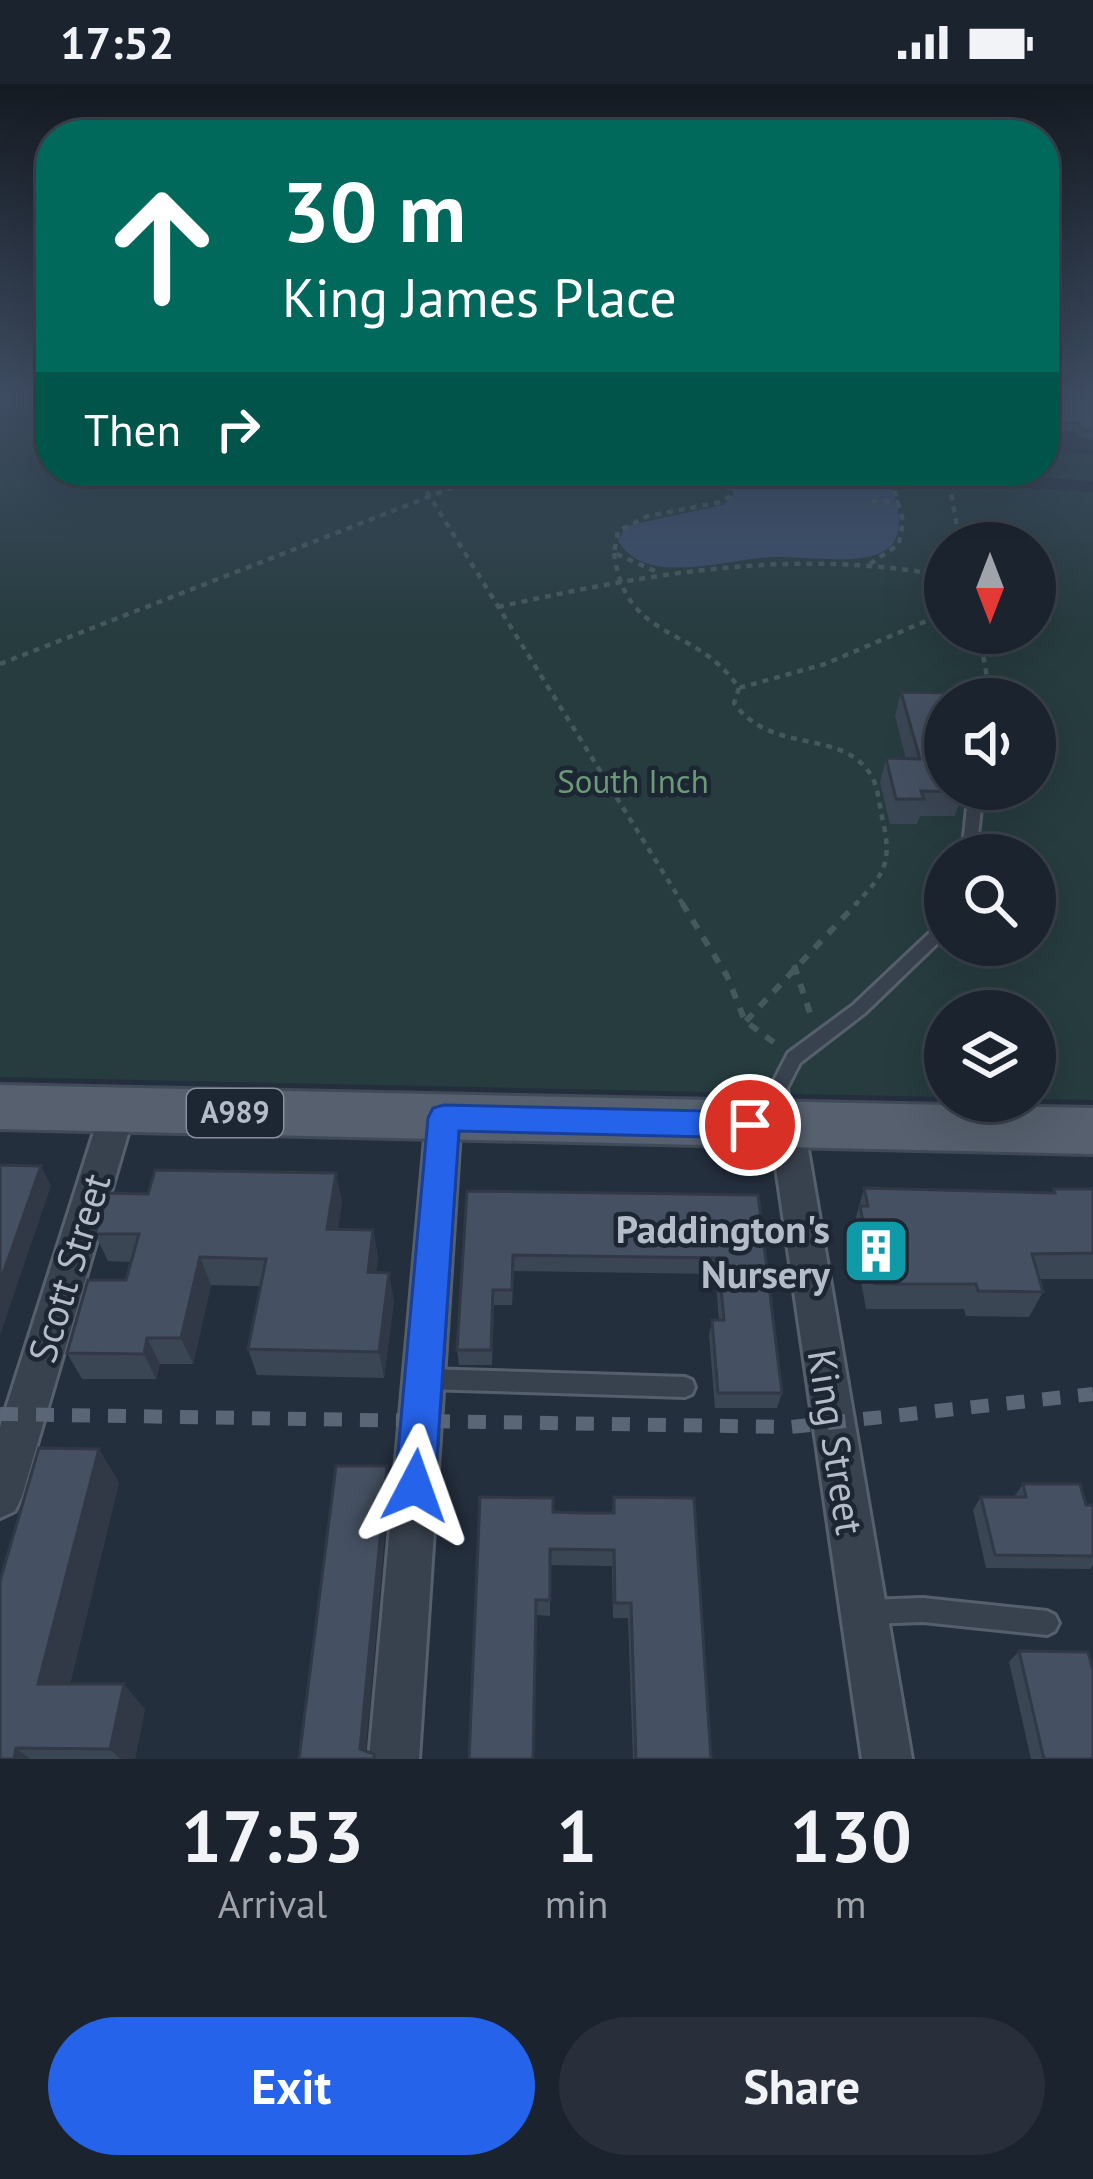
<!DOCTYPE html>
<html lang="en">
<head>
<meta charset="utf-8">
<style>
  body { margin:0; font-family:"PT Sans",sans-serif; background:#282f3a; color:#f1f3f6; height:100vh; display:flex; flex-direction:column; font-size:45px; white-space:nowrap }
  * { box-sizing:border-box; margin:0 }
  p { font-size:39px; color:#a0a4aa }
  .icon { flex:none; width:66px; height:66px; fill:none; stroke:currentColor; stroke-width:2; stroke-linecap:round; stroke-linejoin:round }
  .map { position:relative; height:1675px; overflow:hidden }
  .sheet { display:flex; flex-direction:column; background:#1b232e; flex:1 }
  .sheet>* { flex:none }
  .banner { position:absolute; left:36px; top:36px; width:1023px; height:366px; border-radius:48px; box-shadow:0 12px 48px #0002,0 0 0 3px #39404a; background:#00695c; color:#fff; overflow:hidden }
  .needle { width:78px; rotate:180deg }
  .tools { position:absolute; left:924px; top:438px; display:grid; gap:24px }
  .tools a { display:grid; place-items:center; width:132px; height:132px; border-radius:50%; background:#1b232e; box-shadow:0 12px 48px #0002,0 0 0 3px #39404a; font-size:60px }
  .pin { position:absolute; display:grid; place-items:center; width:102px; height:102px; color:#fff; margin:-51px; border:6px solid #fff; border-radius:50%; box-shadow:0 3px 12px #0007 }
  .me { position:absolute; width:132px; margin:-66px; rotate:4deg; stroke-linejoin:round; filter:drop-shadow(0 0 9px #0008) }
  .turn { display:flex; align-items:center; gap:42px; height:252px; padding:0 48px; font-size:54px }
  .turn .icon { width:156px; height:156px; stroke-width:2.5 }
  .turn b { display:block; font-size:84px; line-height:102px }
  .then { display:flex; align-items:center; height:114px; padding:0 48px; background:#0003; gap:24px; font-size:45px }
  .eta { display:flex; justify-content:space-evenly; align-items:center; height:204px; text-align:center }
  .eta b { font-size:72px; font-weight:700; line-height:84px }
  .action { display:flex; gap:24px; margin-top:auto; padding:24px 48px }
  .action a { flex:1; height:138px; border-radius:72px; background:#2563eb; color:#fff; font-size:48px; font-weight:700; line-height:138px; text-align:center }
  .action a+a { background:#282f3a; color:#f1f3f6 }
  .status { display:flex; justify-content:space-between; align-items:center; height:84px; padding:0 60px; background:#1b232e; direction:ltr }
  .status svg { height:33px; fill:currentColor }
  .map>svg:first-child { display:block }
  .green { fill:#263c3f; fill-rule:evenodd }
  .water { fill:#394c67 }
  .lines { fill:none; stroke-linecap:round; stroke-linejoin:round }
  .service-casing { stroke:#565f6c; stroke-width:6 }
  .minor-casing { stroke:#565f6c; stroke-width:6 }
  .primary-casing { stroke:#414a57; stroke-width:6 }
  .path-far1 { stroke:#44595c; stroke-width:4.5; stroke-dasharray:6 6; stroke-linecap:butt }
  .path { stroke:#44595c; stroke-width:6; stroke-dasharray:10 10; stroke-linecap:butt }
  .service { fill:#38414e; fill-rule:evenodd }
  .minor { fill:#38414e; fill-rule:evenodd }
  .primary { fill:#56606e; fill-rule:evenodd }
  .rail { stroke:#5a6575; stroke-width:14; stroke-dasharray:18 18; stroke-linecap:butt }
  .wall { fill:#3b4654 }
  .shaded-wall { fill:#303945 }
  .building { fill:#455162; stroke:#303945; stroke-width:3 }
  .route { fill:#2563eb; stroke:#184099; stroke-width:3 }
  .labels { text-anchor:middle; stroke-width:9; stroke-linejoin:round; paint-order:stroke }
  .shield { fill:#1d2633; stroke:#878f9c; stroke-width:3 }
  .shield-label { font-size:30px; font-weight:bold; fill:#b4bcc9 }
  .park-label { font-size:33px; fill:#6b9a76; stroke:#1d2633 }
  .near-poi-label { font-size:39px; font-weight:bold; fill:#b4bcc9; stroke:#1d2633; text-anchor:end }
  .near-street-label { font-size:39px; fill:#b4bcc9; stroke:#1d2633 }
</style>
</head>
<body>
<div class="status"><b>17:52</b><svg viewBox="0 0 49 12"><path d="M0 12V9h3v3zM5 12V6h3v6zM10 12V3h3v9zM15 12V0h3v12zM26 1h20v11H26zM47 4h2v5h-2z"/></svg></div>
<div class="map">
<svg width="1093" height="1675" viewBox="0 0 1093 1675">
  <rect width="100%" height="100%" fill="#242f3e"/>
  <path class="green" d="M0,315H51V387H1044V368L1093,370V397L1012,392L1015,404L1093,408V1016L1035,1015V927H945V1013L0,993ZM945,459H1035V549H945ZM945,615H1035V705H945ZM945,771H1035V861H945Z"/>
  <path class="water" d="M732,387H885C934,497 844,473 773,473C731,474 643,505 618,456L626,442L723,421L733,412Z"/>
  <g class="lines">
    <g class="service-casing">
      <g id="service">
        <polygon points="969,705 983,705 976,771 962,771"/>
        <polygon points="945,838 945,852 865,929 800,979 787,1004 791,1034 788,1039 782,1041 776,1039 770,1004 788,969 853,921 940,839"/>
        <polygon points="425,1285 685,1293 692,1296 695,1303 692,1310 685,1313 425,1305 418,1302 415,1295 418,1288"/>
        <polygon points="923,1514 1047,1527 1055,1531 1059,1539 1055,1547 1047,1551 923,1538 867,1540 859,1536 855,1528 859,1520 867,1516"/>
      </g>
    </g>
    <g class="minor-casing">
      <g id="minor">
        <polygon points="118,1012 130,1016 135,1026 22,1412 15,1427 0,1434 0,1343 101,1026 106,1016"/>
        <polygon points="444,1019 456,1023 461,1033 419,1675 369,1675 427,1033 432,1023"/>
        <polygon points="787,1028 799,1032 804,1042 912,1675 862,1675 770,1042 775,1032"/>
      </g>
    </g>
    <g class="primary-casing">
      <polygon id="primary" points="0,1001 1093,1024 1093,1070 0,1045"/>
    </g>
    <g class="path-far1">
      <polyline points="414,387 684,822"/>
      <polyline points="947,387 960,459"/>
      <polyline points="872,417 899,418"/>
      <path d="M614,469C626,560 695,539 739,604L825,580L945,529"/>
      <polyline points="870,480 899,460 903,437 889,387"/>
      <polyline points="655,487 614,469 618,447 648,432 721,418 730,412 728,387"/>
      <path d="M498,523C647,490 793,463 945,492"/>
      <polyline points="979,549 991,615"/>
      <polyline points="0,580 495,387"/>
      <path d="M739,604L734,619C770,670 839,645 869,688C878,700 879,719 882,733C893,780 885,789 854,822"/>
    </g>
    <g class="path">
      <polyline points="682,819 727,892 745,937 780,963"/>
      <polyline points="794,881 812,935"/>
      <polyline points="746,937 857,819"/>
    </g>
    <use href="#service" class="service"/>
    <use href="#minor" class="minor"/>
    <use href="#primary" class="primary"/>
    <polyline class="rail" points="0,1330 791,1343 1093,1310"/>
  </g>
  <g class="wall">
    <polygon points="1048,315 1093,315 1093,356 1078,352 1076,347 1059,346"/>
    <polygon points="901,608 945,615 945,705 963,708 955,732 920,732 917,740 890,740 880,699 886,674 906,675 895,632"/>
    <polygon points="864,1104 1052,1109 1054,1105 1093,1105 1093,1195 1039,1195 1043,1208 1029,1233 966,1232 964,1225 866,1225 852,1148"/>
    <polygon points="467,1107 758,1111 782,1309 777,1324 715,1324 709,1251 712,1236 719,1236 715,1190 514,1187 512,1221 494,1221 492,1281 459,1281 457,1266"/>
    <polygon points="342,1117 338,1145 373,1146 378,1173 376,1188 394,1216 384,1294 257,1291 248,1265 261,1202 211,1201 193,1280 160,1280 156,1295 82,1295 67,1269 126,1196 131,1178 108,1177 95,1150"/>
    <polygon points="119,1398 70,1600 145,1625 135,1675 0,1675"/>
    <polygon points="1023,1400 1086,1421 1093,1421 1093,1481 1090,1485 986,1484 973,1426 981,1413 1014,1413"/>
    <polygon points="614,1413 711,1675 633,1675 628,1534 613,1534 612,1482 550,1481 550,1532 536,1531 469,1675 553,1428 612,1429"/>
    <polygon points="1019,1567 1093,1675 1031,1675 1009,1578"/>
  </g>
  <g class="shaded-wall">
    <polygon points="41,1082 51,1102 0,1251 0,1198"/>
    <polygon points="336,1089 342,1117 334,1173 327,1145"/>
    <polygon points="373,1146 378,1173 373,1215 368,1188"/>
    <polygon points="200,1173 211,1201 193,1280 181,1254"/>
    <polygon points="389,1189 394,1216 384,1294 379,1268"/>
    <polygon points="147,1254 160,1280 156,1295 144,1270"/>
    <polygon points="99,1365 119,1398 64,1625 38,1600"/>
    <polygon points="387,1382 390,1396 365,1675 360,1665"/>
    <polygon points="124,1600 145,1625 135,1675 120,1675 110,1665"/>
    <polygon points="16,1664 30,1675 14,1675"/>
  </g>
  <g class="building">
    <polygon points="1053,315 1093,315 1093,348 1081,345 1078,339 1061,338"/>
    <polygon points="901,608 952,609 954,615 945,615 945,638 941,638 945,651 945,705 962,705 963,708 921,707 924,715 896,715 886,674 920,675"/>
    <polygon points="0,1081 41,1082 0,1198"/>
    <polygon points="155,1086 336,1089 327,1145 373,1146 368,1188 389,1189 379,1268 248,1265 266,1175 200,1173 181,1254 147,1254 144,1270 67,1269 88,1196 126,1196 139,1150 95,1150 108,1109 148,1110"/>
    <polygon points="864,1104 1055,1109 1054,1105 1093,1105 1093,1169 1032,1170 1043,1208 978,1207 976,1200 875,1200 860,1122 868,1122"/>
    <polygon points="467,1107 758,1111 782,1309 718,1309 712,1236 724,1236 718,1174 513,1171 512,1206 493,1206 491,1266 457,1266"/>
    <polygon points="39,1364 99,1365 38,1600 124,1600 110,1665 16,1664 14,1675 0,1675 0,1497"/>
    <polygon points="336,1382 387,1382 360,1665 374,1670 374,1675 299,1675"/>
    <polygon points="1023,1400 1080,1400 1086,1421 1093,1421 1093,1472 995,1471 981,1413 1026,1413"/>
    <polygon points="480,1413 553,1414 553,1428 582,1429 614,1429 614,1413 694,1414 711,1675 636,1675 631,1519 615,1519 614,1466 550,1465 550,1516 536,1516 533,1675 469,1675"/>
    <polygon points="1019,1567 1088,1568 1093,1586 1093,1675 1044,1675"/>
  </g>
  <linearGradient id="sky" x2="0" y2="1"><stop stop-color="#141a22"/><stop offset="0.57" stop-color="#3f4d63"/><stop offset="1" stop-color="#3f4d63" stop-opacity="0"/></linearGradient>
  <rect width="1093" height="549" fill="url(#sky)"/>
  <polygon class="route" points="444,1021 750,1028 762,1031 766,1041 762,1050 750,1054 459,1047 435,1402 429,1416 415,1422 401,1416 395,1402 428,1034 433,1024"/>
  <defs>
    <g id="building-square" transform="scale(3.45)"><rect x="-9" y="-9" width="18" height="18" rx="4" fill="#0f9aa8" stroke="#1d2633"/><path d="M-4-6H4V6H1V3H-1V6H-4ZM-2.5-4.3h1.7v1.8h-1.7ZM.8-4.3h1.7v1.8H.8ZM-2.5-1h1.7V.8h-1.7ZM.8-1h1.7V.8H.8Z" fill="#fff"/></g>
  </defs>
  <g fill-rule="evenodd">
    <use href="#building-square" x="876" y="1167"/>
  </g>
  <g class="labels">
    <rect class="shield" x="187" y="1005" width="96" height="48" rx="9"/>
    <g class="shield-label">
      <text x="235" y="1039">A989</text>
    </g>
    <g class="park-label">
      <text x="633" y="709">South Inch</text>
    </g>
    <g class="near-poi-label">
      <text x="830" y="1159">Paddington's<tspan x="830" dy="45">Nursery</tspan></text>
    </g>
    <g class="near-street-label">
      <text transform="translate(69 1184) rotate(-73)" y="14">Scott Street</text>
      <text transform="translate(836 1358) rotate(81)" y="14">King Street</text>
    </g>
  </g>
</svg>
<div class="tools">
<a><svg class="needle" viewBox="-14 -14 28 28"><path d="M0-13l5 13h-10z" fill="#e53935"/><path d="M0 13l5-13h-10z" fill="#a0a4aa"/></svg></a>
<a><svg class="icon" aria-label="sound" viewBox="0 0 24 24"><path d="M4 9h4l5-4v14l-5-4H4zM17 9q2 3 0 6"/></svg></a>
<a><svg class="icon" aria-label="search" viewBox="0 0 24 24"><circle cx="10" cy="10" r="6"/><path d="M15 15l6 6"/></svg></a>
<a><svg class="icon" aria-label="layers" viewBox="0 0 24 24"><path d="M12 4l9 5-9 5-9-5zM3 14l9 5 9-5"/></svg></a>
</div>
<div class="pin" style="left:750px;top:1041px;background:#d93025"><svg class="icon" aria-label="arrive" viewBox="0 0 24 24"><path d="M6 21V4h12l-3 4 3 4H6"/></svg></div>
<svg class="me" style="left:415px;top:1402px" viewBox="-20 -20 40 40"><path d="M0-17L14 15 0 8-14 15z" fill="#2563eb" stroke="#fff" stroke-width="4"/></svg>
<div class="banner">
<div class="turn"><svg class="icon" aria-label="ahead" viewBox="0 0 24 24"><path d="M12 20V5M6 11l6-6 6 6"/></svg><div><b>30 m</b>King James Place</div></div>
<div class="then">Then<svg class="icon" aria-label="right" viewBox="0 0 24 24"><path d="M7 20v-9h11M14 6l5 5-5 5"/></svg></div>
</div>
</div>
<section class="sheet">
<div class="eta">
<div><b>17:53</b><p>Arrival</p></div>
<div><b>1</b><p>min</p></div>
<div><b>130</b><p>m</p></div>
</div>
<div class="action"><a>Exit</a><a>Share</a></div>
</section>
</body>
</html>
